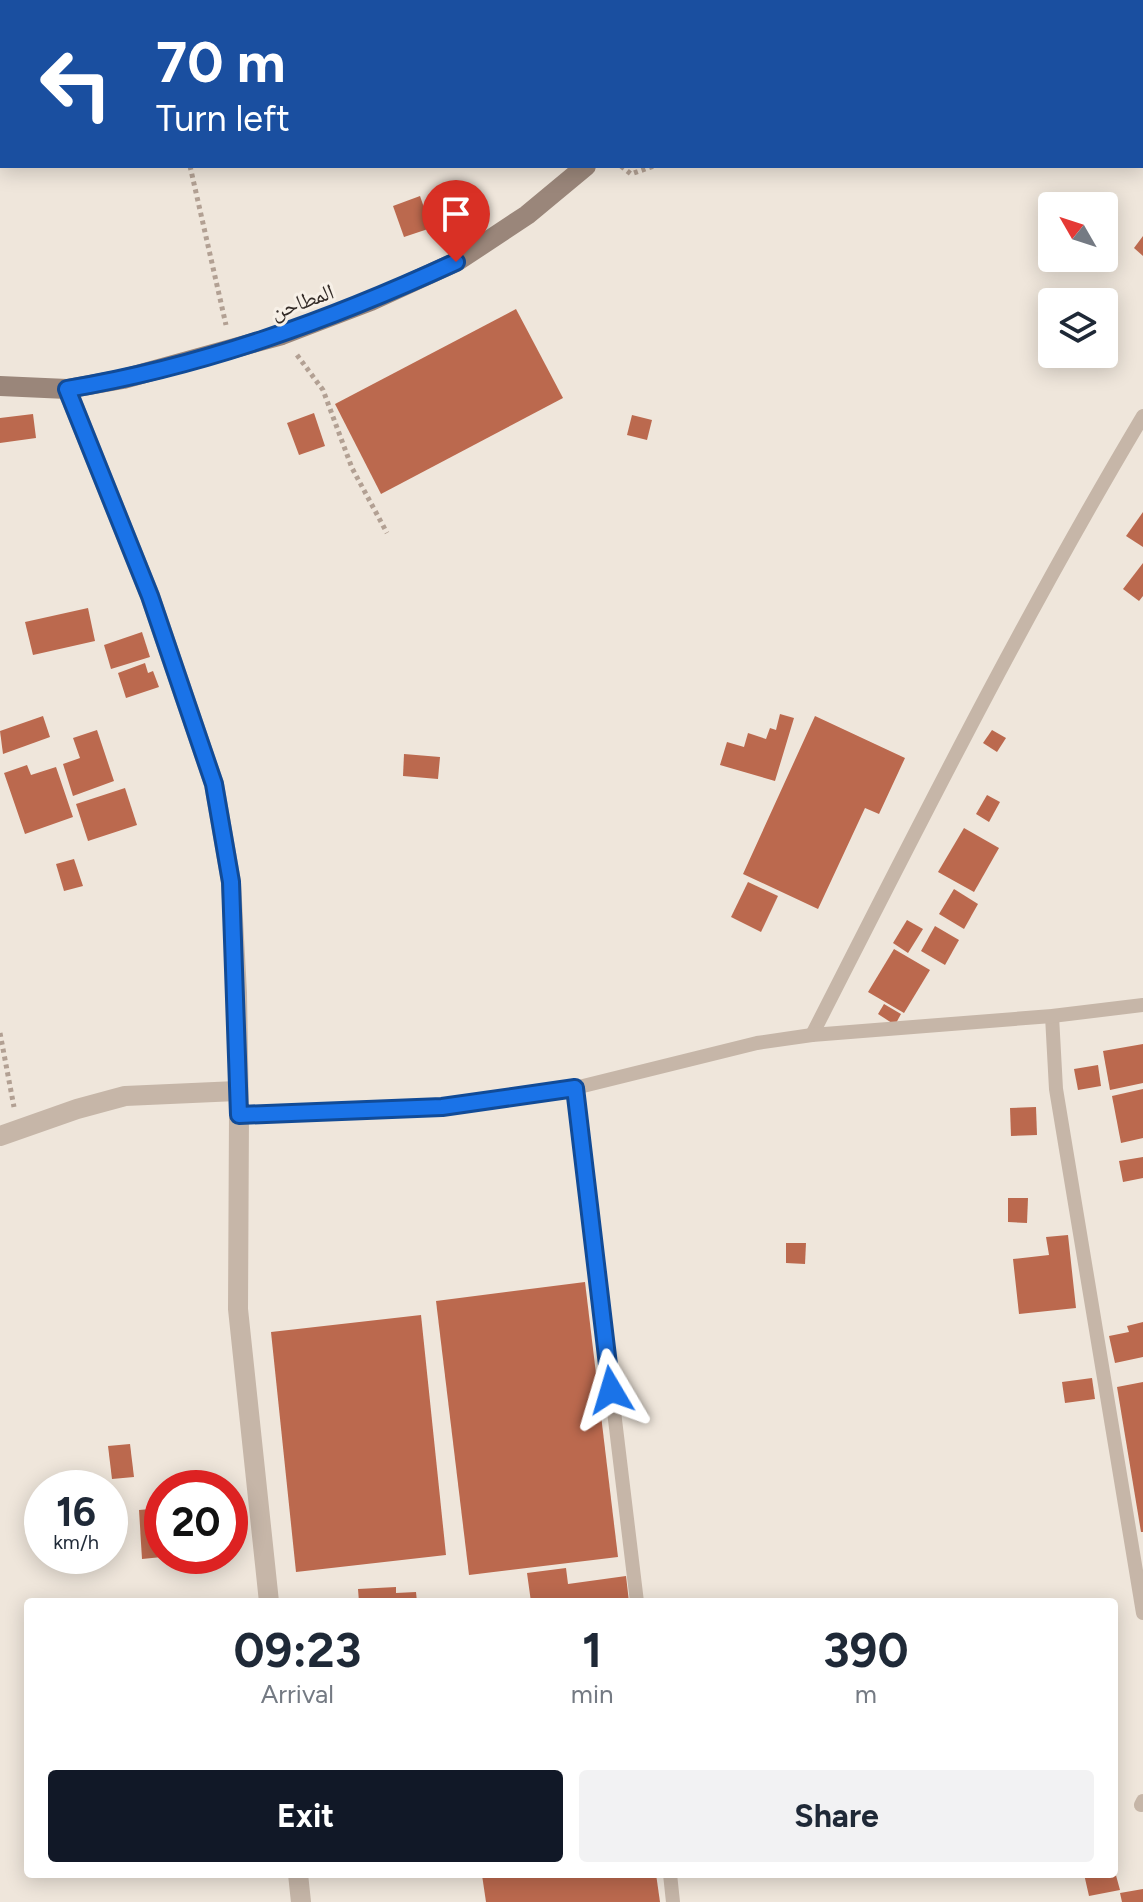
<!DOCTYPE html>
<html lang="en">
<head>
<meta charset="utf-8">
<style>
  body { margin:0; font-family:Figtree,"Noto Naskh Arabic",sans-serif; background:#f2f2f3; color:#1f2937; height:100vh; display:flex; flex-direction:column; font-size:30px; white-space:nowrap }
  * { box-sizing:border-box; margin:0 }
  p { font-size:26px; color:#747a83 }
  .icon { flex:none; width:44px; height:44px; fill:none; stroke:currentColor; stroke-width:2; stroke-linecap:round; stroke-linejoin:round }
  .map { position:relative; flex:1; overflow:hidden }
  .panel { position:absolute; left:24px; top:1598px; width:1094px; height:280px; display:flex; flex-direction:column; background:#fff; border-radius:8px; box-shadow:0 4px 20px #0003 }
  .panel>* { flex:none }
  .top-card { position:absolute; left:0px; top:0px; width:1144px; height:168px; box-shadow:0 4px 20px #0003; background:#1a4fa0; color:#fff; overflow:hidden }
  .needle { width:52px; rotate:309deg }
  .tools { position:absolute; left:1038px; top:192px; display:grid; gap:16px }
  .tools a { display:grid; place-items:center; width:80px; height:80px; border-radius:8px; background:#fff; box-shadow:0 4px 20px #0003; font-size:40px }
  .speed { position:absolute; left:24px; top:1470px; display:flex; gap:16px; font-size:40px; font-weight:700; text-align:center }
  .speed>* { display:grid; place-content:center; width:104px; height:104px; border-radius:50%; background:#fff; box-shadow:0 4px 20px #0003; line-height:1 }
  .speed small { font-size:20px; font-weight:400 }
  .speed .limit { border:12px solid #d22; background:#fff; color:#111 }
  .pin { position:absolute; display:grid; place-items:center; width:68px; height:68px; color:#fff; margin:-82px -34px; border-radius:50% 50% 50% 0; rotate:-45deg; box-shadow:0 0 8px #0007 }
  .pin .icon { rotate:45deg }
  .me { position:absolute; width:88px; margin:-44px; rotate:353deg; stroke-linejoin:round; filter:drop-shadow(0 0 6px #0008) }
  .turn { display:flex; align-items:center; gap:28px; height:168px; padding:0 24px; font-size:36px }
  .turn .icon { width:104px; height:104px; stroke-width:2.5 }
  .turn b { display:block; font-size:56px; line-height:68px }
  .eta { display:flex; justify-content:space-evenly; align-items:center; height:136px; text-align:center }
  .eta b { font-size:48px; font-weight:700; line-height:56px }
  .action { display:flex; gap:16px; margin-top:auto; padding:16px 24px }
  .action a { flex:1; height:92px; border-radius:8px; background:#111827; color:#fff; font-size:32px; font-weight:700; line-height:92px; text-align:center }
  .action a+a { background:#f2f2f3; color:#1f2937 }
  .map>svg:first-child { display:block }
  .building { fill:#bb694e }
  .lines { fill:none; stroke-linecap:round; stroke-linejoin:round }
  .path { stroke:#b2a093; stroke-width:5; stroke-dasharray:4 4; stroke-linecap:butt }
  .service { stroke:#c6b6a8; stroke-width:14 }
  .minor { stroke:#c6b6a8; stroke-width:20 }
  .secondary { stroke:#9a867a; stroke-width:20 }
  .route-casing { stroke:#114b97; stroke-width:20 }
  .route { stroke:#1a73e8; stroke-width:14 }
  .labels { text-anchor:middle; stroke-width:6; stroke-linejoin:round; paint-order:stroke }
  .street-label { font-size:22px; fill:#342c28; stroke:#f7f0e7 }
</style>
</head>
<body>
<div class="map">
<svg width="1143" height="1902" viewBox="0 0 1143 1902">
  <rect width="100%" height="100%" fill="#efe6db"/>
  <g class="building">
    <polygon points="420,196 431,228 404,237 393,206"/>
    <polygon points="1143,236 1143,256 1134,248"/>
    <polygon points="516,309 563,398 381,494 335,404"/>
    <polygon points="314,413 325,446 299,455 287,423"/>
    <polygon points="33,414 36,438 0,443 0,418"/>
    <polygon points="632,415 652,420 647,440 627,435"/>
    <polygon points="1143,512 1143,547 1126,536"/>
    <polygon points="1143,563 1143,596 1139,601 1123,589"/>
    <polygon points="88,608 95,641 33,655 25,622"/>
    <polygon points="142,632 150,657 111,669 104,645"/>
    <polygon points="145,663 148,673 153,671 159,687 126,698 118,673"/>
    <polygon points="780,714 794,718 775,781 720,765 727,742 744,747 748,733 766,739 770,728 776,730"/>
    <polygon points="43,716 50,737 3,754 0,731"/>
    <polygon points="815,716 905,758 879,814 865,808 818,909 743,874"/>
    <polygon points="97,730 114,781 73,796 63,764 80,758 73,738"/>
    <polygon points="992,730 1006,738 997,752 983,743"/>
    <polygon points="404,754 440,757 438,779 403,776"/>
    <polygon points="27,765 31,775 56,767 73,817 25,834 4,773"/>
    <polygon points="125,788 137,825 88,841 76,804"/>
    <polygon points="987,795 1000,802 989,822 976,814"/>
    <polygon points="964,828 999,848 974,892 938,872"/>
    <polygon points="74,859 83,886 64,891 56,864"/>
    <polygon points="748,882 778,896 761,932 731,917"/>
    <polygon points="954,889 978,904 964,929 939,914"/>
    <polygon points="907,920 923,929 908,953 893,943"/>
    <polygon points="935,926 959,940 945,965 921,951"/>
    <polygon points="894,949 930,970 904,1013 868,992"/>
    <polygon points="884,1004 901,1014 895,1025 878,1014"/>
    <polygon points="1143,1044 1143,1083 1110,1090 1103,1051"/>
    <polygon points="1098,1065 1101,1086 1078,1090 1074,1069"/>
    <polygon points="1143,1089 1143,1138 1121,1143 1112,1096"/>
    <polygon points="1036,1107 1037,1135 1011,1136 1010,1108"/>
    <polygon points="1143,1157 1143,1178 1123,1182 1119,1161"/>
    <polygon points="1008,1198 1028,1198 1027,1223 1008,1222"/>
    <polygon points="1068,1235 1076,1308 1019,1314 1013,1259 1049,1255 1046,1237"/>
    <polygon points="786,1243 806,1243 805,1264 786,1263"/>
    <polygon points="585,1282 618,1557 469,1575 436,1301"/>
    <polygon points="421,1315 446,1555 296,1572 271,1332"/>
    <polygon points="1143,1322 1143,1357 1115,1363 1109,1336 1129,1332 1127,1326"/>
    <polygon points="1092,1378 1095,1399 1065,1403 1062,1382"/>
    <polygon points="1143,1382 1143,1532 1141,1532 1117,1387"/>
    <polygon points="130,1444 134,1477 112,1479 108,1446"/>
    <polygon points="162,1508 162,1557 142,1559 139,1510"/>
    <polygon points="566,1568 568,1584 626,1576 629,1602 531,1602 527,1573"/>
    <polygon points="396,1587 396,1593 416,1592 417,1602 359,1602 358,1589"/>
    <polygon points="1114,1868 1120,1890 1089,1896 1084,1874 1114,1874"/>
    <polygon points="491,1874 656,1874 660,1902 486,1902 482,1875"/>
    <polygon points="1143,1889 1143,1902 1122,1902 1120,1893"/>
  </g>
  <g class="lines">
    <g class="path">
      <polyline points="1119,2 1125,0"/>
      <polyline points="190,166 226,325"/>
      <polyline points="621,166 631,174 654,166"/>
      <polyline points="297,355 323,390 352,468 387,533"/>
      <polyline points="0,1033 14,1107"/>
    </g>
    <g class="service">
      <polyline points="1052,1016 1056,1089 1143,1613"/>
      <path d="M812,1035C918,827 1023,617 1143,416"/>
      <polyline points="575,1088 637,1602"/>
      <polyline points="239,1115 442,1107 575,1088 757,1043 812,1035 1052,1016 1143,1005"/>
      <polyline points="1141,1805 1143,1801"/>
      <polyline points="670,1874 673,1902"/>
    </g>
    <g class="minor">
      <polyline points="67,389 150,596 214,784 231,882 237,993 239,1115 238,1309 269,1602"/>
      <polyline points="0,1136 77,1109 125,1096 237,1091"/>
      <polyline points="298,1874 301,1902"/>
    </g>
    <g class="secondary">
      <polyline points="789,2 792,0"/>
      <polyline points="0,386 67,389 123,379 282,335 371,301 456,262 527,215 586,166"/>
    </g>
  </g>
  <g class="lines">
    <g class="route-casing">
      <path id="route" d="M456,262C330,320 204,366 67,389L150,596L214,784L231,882L239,1115L442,1107L575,1088L611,1390"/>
    </g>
    <use href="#route" class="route"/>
  </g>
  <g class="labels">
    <g class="street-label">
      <text transform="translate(302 301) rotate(-20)" y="8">المطاحن</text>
    </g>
  </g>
</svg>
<div class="tools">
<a><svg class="needle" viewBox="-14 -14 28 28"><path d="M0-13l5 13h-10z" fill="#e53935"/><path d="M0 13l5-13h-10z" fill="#747a83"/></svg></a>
<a><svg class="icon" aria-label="layers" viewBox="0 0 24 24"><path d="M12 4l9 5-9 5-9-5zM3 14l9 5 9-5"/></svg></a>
</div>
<div class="speed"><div>16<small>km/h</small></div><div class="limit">20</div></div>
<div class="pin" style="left:456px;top:262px;background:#d93025"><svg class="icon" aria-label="arrive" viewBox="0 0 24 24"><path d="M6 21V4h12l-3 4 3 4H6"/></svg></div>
<svg class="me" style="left:611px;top:1390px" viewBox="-20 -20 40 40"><path d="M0-17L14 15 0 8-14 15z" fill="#1a73e8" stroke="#fff" stroke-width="4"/></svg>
<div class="top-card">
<div class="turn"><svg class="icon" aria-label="left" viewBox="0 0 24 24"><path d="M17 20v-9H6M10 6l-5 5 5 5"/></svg><div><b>70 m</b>Turn left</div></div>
</div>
<section class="panel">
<div class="eta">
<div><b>09:23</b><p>Arrival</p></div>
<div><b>1</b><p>min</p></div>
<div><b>390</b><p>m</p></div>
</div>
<div class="action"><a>Exit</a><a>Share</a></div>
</section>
</div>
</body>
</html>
